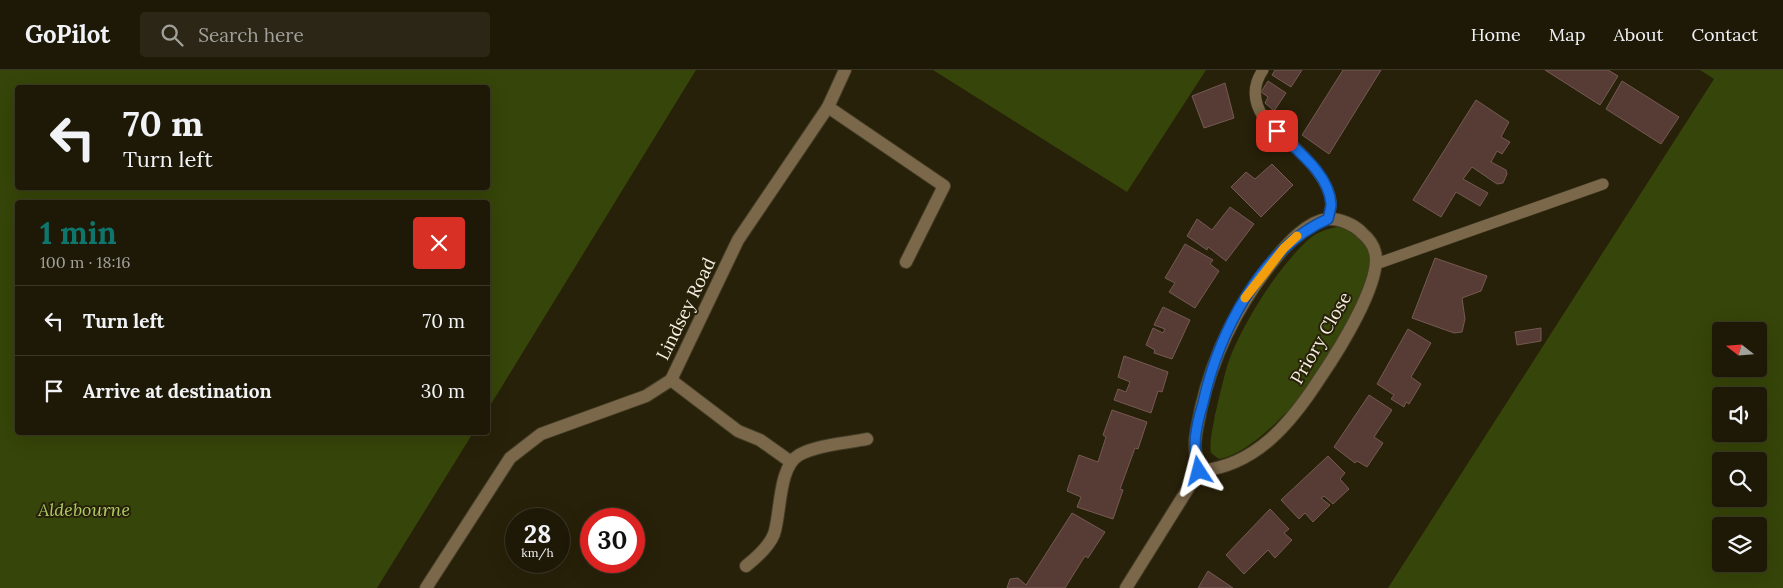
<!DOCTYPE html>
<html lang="en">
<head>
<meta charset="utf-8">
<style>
  body { margin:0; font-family:Lora,serif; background:#2b2615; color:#f1f3f6; height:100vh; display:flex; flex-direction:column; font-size:19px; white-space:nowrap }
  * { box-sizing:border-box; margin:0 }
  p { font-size:16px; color:#a1a09b }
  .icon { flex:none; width:28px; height:28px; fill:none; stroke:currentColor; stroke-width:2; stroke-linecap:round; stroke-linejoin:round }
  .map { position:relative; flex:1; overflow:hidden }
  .side { position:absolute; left:15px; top:130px; width:475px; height:235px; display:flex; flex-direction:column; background:#1e1907; border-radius:5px; box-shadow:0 5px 20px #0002,0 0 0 1px #3c3828 }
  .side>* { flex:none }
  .banner { position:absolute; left:15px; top:15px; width:475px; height:105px; border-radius:5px; box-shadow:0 5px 20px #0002,0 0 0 1px #3c3828; background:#1e1907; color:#f1f3f6; overflow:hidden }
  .needle { width:32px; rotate:287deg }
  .controls { position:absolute; left:1712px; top:252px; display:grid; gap:10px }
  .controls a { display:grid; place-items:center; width:55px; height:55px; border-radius:5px; background:#1e1907; box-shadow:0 5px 20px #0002,0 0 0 1px #3c3828; font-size:25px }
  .speed { position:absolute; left:505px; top:438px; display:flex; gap:10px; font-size:25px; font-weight:700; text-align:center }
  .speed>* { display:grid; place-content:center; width:65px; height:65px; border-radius:50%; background:#1e1907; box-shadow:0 5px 20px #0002,0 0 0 1px #3c3828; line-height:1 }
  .speed small { font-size:12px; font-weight:400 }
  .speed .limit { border:8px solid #d22; background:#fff; color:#111 }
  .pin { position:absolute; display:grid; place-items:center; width:42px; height:42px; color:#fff; margin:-21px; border-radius:10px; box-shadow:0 2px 8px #0006 }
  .me { position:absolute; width:55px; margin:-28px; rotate:351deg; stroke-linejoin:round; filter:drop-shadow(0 0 4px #0008) }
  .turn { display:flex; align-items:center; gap:18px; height:105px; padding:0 25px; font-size:22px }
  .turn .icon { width:65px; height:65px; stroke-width:2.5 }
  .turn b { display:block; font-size:35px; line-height:42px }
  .round { display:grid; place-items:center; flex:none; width:52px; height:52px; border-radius:5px; background:#2b2615 }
  .summary { display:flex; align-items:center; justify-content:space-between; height:85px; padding:0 25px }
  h1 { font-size:30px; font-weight:700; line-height:38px; color:#0f766e }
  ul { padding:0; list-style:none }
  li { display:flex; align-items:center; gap:15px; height:70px; padding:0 25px; border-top:1px solid #3c3828 }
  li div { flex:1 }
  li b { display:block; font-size:19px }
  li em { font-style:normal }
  header { display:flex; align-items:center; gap:30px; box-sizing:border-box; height:70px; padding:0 25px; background:#1e1907; border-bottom:1px solid #3c3828 }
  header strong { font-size:24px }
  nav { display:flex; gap:28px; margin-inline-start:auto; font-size:18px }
  .search { width:350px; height:45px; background:#2b2615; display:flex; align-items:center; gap:12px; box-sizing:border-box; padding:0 18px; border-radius:5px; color:#a1a09b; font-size:19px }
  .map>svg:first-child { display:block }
  .green { fill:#364509; fill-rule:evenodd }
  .building { fill:#573c36; stroke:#755952 }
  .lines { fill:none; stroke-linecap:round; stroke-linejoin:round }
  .service-casing { stroke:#453e27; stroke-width:12 }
  .minor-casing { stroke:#453e27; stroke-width:14 }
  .service { stroke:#7b684b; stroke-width:11 }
  .minor { stroke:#7b684b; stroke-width:12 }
  .route-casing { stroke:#114b97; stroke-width:12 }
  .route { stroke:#1a73e8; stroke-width:9 }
  .slow { stroke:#f59e0b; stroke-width:9 }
  .labels { text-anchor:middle; stroke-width:4; stroke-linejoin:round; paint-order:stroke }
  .street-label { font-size:18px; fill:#f5f0e2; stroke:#282109 }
  .park-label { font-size:18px; font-style:italic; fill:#aecd63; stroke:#282109 }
</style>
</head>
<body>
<header>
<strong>GoPilot</strong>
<div class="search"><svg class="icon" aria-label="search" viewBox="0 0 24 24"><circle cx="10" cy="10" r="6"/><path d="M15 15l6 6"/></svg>Search here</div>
<nav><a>Home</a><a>Map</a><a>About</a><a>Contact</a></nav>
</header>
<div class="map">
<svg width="1783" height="518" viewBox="0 0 1783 518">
  <rect width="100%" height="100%" fill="#282109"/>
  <g class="green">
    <path d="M0,0H696L488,339V132H18V362L473,363L377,518H0ZM18,18H488V118H18Z"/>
    <polygon points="933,0 1206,0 1127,122"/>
    <path d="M1700,0H1783V518H1388L1714,9ZM1759,261V299H1721V261ZM1759,326V364H1721V326ZM1759,391V429H1721V391ZM1721,456H1759V494H1721Z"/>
    <path d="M1337,157C1352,159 1368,170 1372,187C1377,211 1327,297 1310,316C1290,340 1250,384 1219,389L1211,383C1209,370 1213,358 1215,345C1219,328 1223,310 1228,293C1242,254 1278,197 1309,169C1317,162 1327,159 1337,157Z"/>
  </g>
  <g class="building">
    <polygon points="1275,0 1302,0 1291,17 1272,5"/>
    <polygon points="1343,0 1381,0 1329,84 1302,65"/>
    <polygon points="1545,0 1608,0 1618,6 1600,35"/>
    <polygon points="1268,11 1286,23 1274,41 1265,33 1268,27 1261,22"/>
    <polygon points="1622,11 1679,47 1661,74 1606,39"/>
    <polygon points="1225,13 1234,48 1204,58 1192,26"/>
    <polygon points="1476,30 1509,52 1501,67 1510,72 1502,84 1497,81 1491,92 1506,100 1507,104 1503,113 1497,114 1472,97 1463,109 1488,123 1480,136 1456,122 1441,147 1413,130"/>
    <polygon points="1272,94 1293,115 1261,147 1231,117 1246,102 1255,109"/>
    <polygon points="1230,137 1254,154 1226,191 1208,177 1207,180 1187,166 1197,149 1212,160"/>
    <polygon points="1185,174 1213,190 1210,194 1219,201 1195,238 1169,222 1175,213 1165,208"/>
    <polygon points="1435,188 1487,206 1481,221 1462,228 1465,249 1462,262 1454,263 1412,248"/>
    <polygon points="1163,237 1190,250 1172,289 1154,283 1155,280 1146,275 1153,258 1163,263 1165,259 1154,255"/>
    <polygon points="1541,258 1541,271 1517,275 1515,262"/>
    <polygon points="1408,259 1431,273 1411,307 1421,314 1409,334 1406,332 1404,337 1391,329 1394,325 1377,314"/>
    <polygon points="1124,286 1168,302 1162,322 1158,321 1151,343 1114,330 1118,319 1126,322 1130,312 1118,307"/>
    <polygon points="1369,325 1392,340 1374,367 1383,373 1367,397 1357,391 1355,393 1334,377"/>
    <polygon points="1112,340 1147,352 1138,379 1135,378 1120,419 1123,420 1113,449 1077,437 1081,427 1067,421 1079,385 1098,392 1106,367 1103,365"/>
    <polygon points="1328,386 1345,403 1340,409 1349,419 1333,434 1324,426 1321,428 1330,435 1313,452 1305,443 1299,449 1281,430"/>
    <polygon points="1270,439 1289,459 1284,463 1292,470 1275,488 1268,480 1244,504 1226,485"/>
    <polygon points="1072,443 1105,462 1088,488 1085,486 1065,518 1007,518 1010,509 1018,508 1026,515"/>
    <polygon points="1208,501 1233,518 1198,518"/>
  </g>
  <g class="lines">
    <g class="service-casing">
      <g id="service">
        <path d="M1263,0C1252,16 1253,32 1264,48C1285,69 1330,103 1331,134C1331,139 1329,145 1328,149"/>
        <polyline points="1376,194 1603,114"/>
      </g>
    </g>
    <g class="minor-casing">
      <g id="minor">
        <polyline points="828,37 944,116 906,192"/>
        <polyline points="671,310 738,361 760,370 791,392"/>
        <path d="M746,496C756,488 769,477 774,464C781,444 778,397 799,385C816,375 848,373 867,369"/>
        <polyline points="426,518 510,388 541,364 646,326 671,310 738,170 828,37 845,0"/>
        <path d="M1126,518L1199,401C1198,393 1195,384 1195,375C1195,363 1199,350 1201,338C1214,282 1238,234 1274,190C1287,174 1307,151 1328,149C1339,148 1355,155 1362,163C1368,168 1373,174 1375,182C1383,211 1337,283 1320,308C1291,353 1256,396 1199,401"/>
      </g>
    </g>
    <use href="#service" class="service"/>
    <use href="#minor" class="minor"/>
  </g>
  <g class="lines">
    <g class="route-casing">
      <path id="route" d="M1199,401C1198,393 1195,383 1195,375C1195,361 1199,346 1203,333C1218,265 1261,178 1328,149C1329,145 1331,138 1331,134C1329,103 1296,80 1277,61"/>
    </g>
    <use href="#route" class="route"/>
    <polyline class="slow" points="1245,228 1284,178 1297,166"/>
  </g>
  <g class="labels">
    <g class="street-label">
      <text transform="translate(686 239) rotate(-64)" y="6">Lindsey Road</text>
      <text transform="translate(1321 268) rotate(-60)" y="6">Priory Close</text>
    </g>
    <g class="park-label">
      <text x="84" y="446">Aldebourne</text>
    </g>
  </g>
</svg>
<div class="controls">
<a><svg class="needle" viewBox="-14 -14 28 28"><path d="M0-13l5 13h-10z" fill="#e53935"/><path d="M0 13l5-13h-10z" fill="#a1a09b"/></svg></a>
<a><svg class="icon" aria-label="sound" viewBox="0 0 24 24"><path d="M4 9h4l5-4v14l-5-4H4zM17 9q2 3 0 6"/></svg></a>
<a><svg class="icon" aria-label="search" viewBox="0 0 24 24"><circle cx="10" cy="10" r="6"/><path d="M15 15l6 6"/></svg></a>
<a><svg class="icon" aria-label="layers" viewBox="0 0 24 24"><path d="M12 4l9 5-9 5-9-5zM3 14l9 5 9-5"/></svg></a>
</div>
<div class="speed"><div>28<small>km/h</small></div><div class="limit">30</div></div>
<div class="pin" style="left:1277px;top:61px;background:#d93025"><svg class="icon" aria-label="arrive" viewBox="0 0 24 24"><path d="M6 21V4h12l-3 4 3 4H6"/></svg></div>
<svg class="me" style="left:1199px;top:401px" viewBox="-20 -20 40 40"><path d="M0-17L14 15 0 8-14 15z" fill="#1a73e8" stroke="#fff" stroke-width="4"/></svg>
<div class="banner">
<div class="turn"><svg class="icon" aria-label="left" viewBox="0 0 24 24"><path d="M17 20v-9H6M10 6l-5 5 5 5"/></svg><div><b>70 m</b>Turn left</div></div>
</div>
<section class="side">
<div class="summary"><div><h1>1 min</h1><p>100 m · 18:16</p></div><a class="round" style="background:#d93025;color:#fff"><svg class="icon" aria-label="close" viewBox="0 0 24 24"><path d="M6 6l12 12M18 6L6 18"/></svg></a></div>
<ul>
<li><svg class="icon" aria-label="left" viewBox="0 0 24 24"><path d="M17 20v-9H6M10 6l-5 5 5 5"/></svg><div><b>Turn left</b></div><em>70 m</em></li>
<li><svg class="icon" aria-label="arrive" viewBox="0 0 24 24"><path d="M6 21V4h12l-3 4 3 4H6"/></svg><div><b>Arrive at destination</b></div><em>30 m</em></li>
</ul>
</section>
</div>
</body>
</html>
